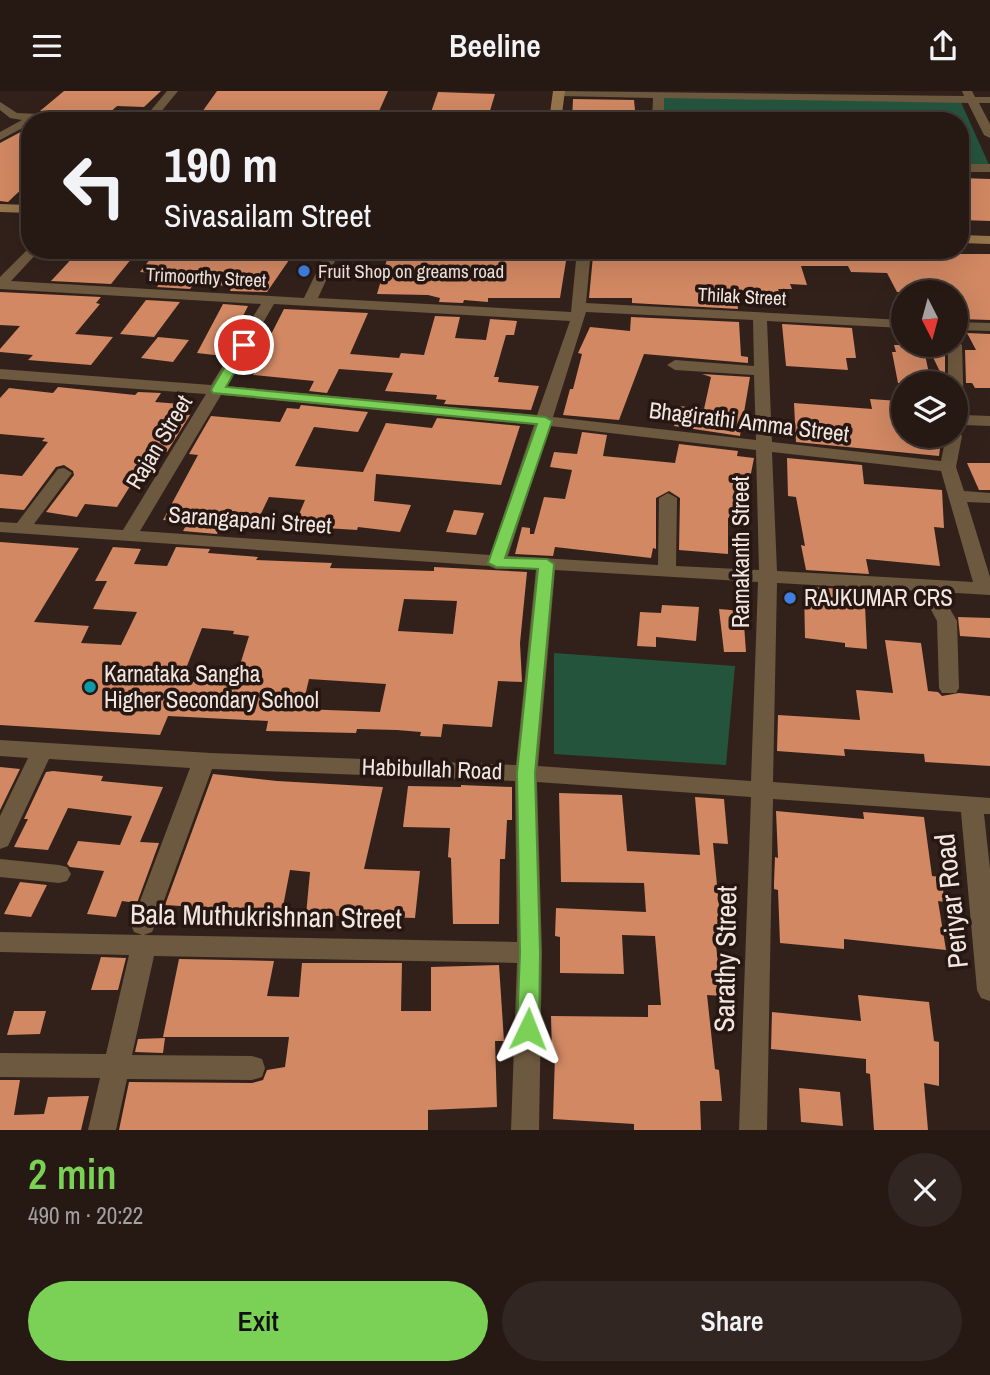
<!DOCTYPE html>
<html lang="en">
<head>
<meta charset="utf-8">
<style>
  body { margin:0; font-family:"Archivo Narrow",sans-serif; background:#322622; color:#f1f3f6; height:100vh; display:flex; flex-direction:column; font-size:26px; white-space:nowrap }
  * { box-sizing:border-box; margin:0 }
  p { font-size:23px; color:#a4a0a0 }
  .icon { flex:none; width:38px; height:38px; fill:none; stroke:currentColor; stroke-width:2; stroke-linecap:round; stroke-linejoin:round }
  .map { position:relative; height:1039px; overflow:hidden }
  .drawer { display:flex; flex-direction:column; background:#261914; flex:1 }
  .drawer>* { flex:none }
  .top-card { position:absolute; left:21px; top:21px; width:948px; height:147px; border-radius:28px; box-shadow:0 7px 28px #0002,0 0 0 2px #423834; background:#261914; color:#f1f3f6; overflow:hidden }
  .needle { width:46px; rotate:174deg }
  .tools { position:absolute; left:891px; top:189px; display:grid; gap:14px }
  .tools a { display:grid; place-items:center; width:77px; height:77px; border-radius:50%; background:#261914; box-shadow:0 7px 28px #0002,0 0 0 2px #423834; font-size:35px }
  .pin { position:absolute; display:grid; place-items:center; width:60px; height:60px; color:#fff; margin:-30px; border:4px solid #fff; border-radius:50%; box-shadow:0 2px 7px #0007 }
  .me { position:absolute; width:77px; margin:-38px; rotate:2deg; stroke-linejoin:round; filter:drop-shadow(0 0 5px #0008) }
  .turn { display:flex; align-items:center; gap:24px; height:147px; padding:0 28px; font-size:32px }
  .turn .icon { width:91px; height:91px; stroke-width:2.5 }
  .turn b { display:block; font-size:49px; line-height:60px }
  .round { display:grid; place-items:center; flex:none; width:74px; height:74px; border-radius:37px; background:#322622 }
  .head { display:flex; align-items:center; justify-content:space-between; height:119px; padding:0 28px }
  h1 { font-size:42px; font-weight:600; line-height:52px; color:#7bd156 }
  .button { display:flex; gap:14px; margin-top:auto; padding:14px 28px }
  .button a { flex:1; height:80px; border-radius:42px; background:#7bd156; color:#111; font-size:28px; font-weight:600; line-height:80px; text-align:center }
  .button a+a { background:#322622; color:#f1f3f6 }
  header { display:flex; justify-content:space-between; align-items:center; height:91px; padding:0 28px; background:#261914; font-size:32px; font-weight:600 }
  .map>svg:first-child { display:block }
  .green { fill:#25543d }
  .building { fill:#d18863; fill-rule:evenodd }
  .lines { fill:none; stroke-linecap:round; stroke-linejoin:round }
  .street { fill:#6d593f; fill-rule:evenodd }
  .secondary { fill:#96754c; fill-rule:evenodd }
  .route { fill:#7bd156; stroke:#508838; stroke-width:2 }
  .shop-dot { fill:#3f7fe0; stroke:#271712; stroke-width:2.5 }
  .culture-dot { fill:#0f9aa8; stroke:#271712; stroke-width:2.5 }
  .labels { text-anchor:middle; stroke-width:7; stroke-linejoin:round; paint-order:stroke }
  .far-poi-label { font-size:19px; fill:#f2e6e1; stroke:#271712; text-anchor:start }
  .far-street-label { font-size:19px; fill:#f2e6e1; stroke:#271712 }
  .street-label { font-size:23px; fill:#f2e6e1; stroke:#271712 }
  .poi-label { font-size:23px; fill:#f2e6e1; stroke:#271712; text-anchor:start }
  .near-street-label { font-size:28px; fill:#f2e6e1; stroke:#271712 }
</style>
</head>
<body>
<header><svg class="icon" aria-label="menu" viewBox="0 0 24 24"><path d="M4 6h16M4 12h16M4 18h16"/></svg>Beeline<svg class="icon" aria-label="share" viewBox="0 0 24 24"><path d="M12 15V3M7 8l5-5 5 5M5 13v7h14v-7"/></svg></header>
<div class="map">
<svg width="990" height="1039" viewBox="0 0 990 1039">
  <rect width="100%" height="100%" fill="#32211b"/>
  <g class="green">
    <polygon points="656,5 960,9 990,76 961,75 961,30 656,30"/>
    <polygon points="554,562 735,575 726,674 554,663"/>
  </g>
  <g class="building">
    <polygon points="64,0 161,0 144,16 117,15 108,23 40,20"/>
    <polygon points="217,0 388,0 376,27 334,28 202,21"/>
    <polygon points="438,1 495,3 487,30 428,30"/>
    <polygon points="573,8 634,9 636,30 572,30"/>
    <polygon points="30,36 30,90 8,111 0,110 0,52"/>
    <polygon points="961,87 990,88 990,130 961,129"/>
    <polygon points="185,159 296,159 267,201 230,200 232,195 194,193 190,198 157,196 166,183 140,181 151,167 178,169"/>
    <polygon points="435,159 562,159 561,164 567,164 560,207 488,207 488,211 464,209 463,212 439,211 440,207 428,204 377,203 388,165 432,168"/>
    <polygon points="598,159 621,159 622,164 672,165 671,159 951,159 953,163 990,163 990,229 960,228 956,220 956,201 897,201 887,182 851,181 848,175 801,175 807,194 790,193 792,198 778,198 781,205 741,204 741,207 737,207 738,218 632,212 632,207 589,207 593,165 598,166"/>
    <polygon points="76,163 132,167 111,193 51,190"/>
    <polygon points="0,201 101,206 96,212 100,213 75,243 113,246 91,274 28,269 33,264 0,261 0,258 20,235 0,234"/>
    <polygon points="146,209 180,211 154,246 120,243"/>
    <polygon points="223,213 248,215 223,265 197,262"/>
    <polygon points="284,218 368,222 350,263 399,267 401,262 424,264 435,225 460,226 455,247 486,249 490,228 517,230 514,244 506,244 494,286 499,286 498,291 539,295 531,319 444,313 446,309 436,308 437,304 385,300 393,282 339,278 327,302 309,300 314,290 253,284 269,259 263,259"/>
    <polygon points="631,226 739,231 741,265 748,266 748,272 644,263 619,329 563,324 570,298 573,298 582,263 578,262 590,236 630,240"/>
    <polygon points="782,233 852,237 856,267 846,267 848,279 786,275"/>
    <polygon points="967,242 990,243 990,297 975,297 972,292 966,292 965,259 976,259"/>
    <polygon points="158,246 189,249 173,271 141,267"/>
    <polygon points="894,254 923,254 931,292 898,292 892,261 896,261"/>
    <polygon points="929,258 945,258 945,291"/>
    <polygon points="702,283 750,286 740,345 674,335 679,315 704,318 711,286"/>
    <polygon points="58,296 135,304 138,301 161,302 155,311 193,314 187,323 190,324 167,361 159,360 145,382 139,381 117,416 85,413 77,426 46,421 74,384 73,380 64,374 56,376 24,419 0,417 0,383 22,385 48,351 42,350 45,347 0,343 0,307 9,297 53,302"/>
    <polygon points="870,308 899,310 903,345 941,349 939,365 796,351 794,312 872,318"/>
    <polygon points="301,314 368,321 358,341 314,336 295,375 363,381 386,332 432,337 437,327 520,335 501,394 376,383 374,410 411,414 400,441 358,436 357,439 294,435 305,409 269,406 255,435 222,432 217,443 183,440 188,431 163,429 198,364 189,363 211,325 280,331 287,317 299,318"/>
    <polygon points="582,341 607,344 603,365 675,372 679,353 738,360 737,365 754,367 742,428 728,427 728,463 679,459 680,407 669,400 656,407 656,458 653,457 651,467 555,456 553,465 515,463 522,436 530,437 530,443 534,443 544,406 565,408 572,379 550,376 554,361 577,363"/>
    <polygon points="787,367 862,374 864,393 942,399 944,437 934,436 940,475 866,468 869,483 806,479 801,454 805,455 796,406 788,405"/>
    <polygon points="967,372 990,372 990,399 979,399"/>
    <polygon points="454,419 484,422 476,444 446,441"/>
    <path d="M0,451L79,457L34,531L89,535L81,552L121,554L137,521L93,518L107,490H95L113,456L141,458L134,473L167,475L176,456L210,458L208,462L258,466L256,469L332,472L330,477L434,480V476L527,481L520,552L522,591L498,590L492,636L443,633L441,646L420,645L421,641L397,639L357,638L356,642L266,640L268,630L168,625L160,644L0,634ZM404,508L457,510L453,543L398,540ZM202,537L234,540L233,543L249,545L234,593L181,590ZM309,588L386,593L380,621L302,618Z"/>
    <polygon points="810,496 873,500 877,515 865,514 867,558 845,556 845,552 805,547 804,498"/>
    <polygon points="662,514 699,516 696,550 656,546 656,556 637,555 640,521 661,522"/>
    <polygon points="719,518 743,520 746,561 724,561"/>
    <polygon points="958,526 990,527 990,547 960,545"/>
    <polygon points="885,549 921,552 928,600 938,601 942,605 959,602 990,605 990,675 925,671 924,663 844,658 845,665 777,660 778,624 860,629 856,599 893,602"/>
    <polygon points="0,676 20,678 0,719"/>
    <polygon points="53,680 103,685 101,690 163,696 140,751 159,752 137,812 122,810 116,826 87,823 104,780 70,776 67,773 78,750 120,754 132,725 68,717 48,759 14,756 28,728 24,728 46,681"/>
    <polygon points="213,683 277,690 383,696 364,778 420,780 415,827 306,824 310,781 290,779 281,826 256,824 257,820 165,814"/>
    <polygon points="461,694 512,696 512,729 507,729 505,768 500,768 499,833 453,833 451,767 448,766 450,737 403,736 408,695 461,696"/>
    <polygon points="559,702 622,704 627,760 700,764 695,706 724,708 728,753 713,752 722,846 715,846 722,905 707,904 715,978 719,979 722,1010 700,1010 701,1039 634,1039 634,1033 553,1028 555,964 552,964 551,925 648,926 648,914 661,914 655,845 622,844 624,883 560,882 560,846 555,845 556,817 646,821 644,792 561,791"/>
    <polygon points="776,720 864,728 863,721 924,726 932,785 941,786 945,811 938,810 946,859 844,848 844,858 780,852 778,799 774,798 774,792 775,766 778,767"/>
    <polygon points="20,791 47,794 31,826 4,823"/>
    <polygon points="101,866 126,867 118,899 91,899"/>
    <polygon points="179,868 274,870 267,905 299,906 302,872 402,872 401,920 431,920 431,876 499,874 504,950 495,950 497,1016 428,1019 428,1039 119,1039 129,991 252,992 263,989 267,979 285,976 289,946 163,946"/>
    <polygon points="858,904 929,911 934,950 939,951 939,995 924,992 928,1039 874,1039 870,983 866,982 866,968 771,958 772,921 861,930"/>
    <polygon points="14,920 46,920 40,943 7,944"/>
    <polygon points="165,947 163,962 135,961 138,948"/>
    <polygon points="0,989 20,989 14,1024 44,1023 48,1006 89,1005 81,1039 0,1039"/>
    <polygon points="799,997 840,1001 843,1035 801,1031"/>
  </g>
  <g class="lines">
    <g class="street">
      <polygon points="167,0 178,0 160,22 285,27 290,30 142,30"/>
      <polygon points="555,0 964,5 962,0 972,0 975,6 990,6 990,12 979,12 990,33 990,47 984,44 968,12 664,7 664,30 652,30 653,7 559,5 555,4"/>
      <polygon points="0,11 17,22 130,27 135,30 30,30 30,33 0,49 0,41 22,29 10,27 0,19"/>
      <rect x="961" y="73" width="29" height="8"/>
      <path d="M30,156V159H40L11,190L304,207L327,159H340L318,207L571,221L577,159H591L586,212L903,229V237L767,230L772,351L941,370L946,345L960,342L962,345L956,376L964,400L990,402V412L967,411L990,486V504L940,501L957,530L959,597L956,602H942L939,597L937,530L921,500L777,492L773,691L990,707V723H984L990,778V910L981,907L977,899L961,721L773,708L767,1039H739L751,706L537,691L542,862L539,1039H511L517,872L154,865L132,964L252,965L262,968L265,977L262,986L252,989L127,988L116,1039H88L100,987L0,986V962L106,963L129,864L0,861V841L142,844L134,841L131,834L190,677L49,668L8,755L0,758V725L28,667L0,665V649L211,662L516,674L536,478H496L489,475L0,441V431L17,432L58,378L64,377L72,382L34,433L123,439L206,303L0,288V278L211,294L261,213L0,198V186ZM274,213L570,230L537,324L226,295ZM586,221L753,229L754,275L675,269L667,274L675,279L754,284L756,349L553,326ZM221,304L534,334L490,464L140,440ZM550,335L756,359L759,479L676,475L677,407L668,402L659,407L658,474L508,465ZM772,361L941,380L973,491L777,480ZM555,479L758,491L751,690L538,675ZM212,678L515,690L517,851L144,844L152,841L155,834Z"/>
      <polygon points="956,231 990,232 990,240 956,239"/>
      <polygon points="956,250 962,254 964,324 990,325 990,335 964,334 962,338 956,340 956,292 948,292 948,254 956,254"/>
      <polygon points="0,768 59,774 67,776 71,783 67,790 59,792 0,786"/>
    </g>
    <g class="secondary">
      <polygon points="553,0 565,0 561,30 549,30"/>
      <polygon points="0,113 30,114 30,122 0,121"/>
      <polygon points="961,144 990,145 990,153 961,152"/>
    </g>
  </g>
  <polygon class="route" points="244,251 250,254 226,296 545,326 552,330 505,467 547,468 554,473 535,682 540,862 539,938 536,945 528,947 520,945 517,938 520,862 517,682 538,478 496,476 488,472 537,333 213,302 211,299 238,254"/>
  <g class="shop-dot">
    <circle cx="304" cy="180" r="7"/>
    <circle cx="790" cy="507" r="7"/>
  </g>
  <circle class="culture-dot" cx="90" cy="596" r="7"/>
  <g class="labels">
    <g class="far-poi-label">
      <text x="318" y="187">Fruit Shop on greams road</text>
    </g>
    <g class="far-street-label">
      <text transform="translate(206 186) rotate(3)" y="7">Trimoorthy Street</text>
      <text transform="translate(742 205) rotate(3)" y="7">Thilak Street</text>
    </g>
    <g class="street-label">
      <text transform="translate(749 331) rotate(7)" y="8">Bhagirathi Amma Street</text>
      <text transform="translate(159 351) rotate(-59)" y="8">Rajan Street</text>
      <text transform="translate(250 429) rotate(4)" y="8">Sarangapani Street</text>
      <text transform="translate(741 461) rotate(-90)" y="8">Ramakanth Street</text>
      <text transform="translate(432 678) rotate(2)" y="8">Habibullah Road</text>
    </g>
    <g class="poi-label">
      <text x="804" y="515">RAJKUMAR CRS</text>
      <text x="104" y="591">Karnataka Sangha<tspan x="104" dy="26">Higher Secondary School</tspan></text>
    </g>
    <g class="near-street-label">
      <text transform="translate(951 810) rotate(-96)" y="10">Periyar Road</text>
      <text transform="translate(266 825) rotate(1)" y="10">Bala Muthukrishnan Street</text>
      <text transform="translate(725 868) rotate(-89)" y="10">Sarathy Street</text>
    </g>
  </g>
</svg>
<div class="tools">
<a><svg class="needle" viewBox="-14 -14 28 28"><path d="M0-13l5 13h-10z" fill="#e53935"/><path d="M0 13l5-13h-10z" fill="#a4a0a0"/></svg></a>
<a><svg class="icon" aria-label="layers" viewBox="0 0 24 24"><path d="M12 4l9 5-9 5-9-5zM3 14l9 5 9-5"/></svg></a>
</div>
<div class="pin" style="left:244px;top:254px;background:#d93025"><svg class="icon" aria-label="arrive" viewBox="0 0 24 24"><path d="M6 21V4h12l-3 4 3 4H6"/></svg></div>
<svg class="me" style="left:528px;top:938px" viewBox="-20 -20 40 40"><path d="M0-17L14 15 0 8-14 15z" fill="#7bd156" stroke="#fff" stroke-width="4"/></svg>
<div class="top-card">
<div class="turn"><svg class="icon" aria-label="left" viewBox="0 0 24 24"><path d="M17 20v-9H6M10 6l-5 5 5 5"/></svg><div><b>190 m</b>Sivasailam Street</div></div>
</div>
</div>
<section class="drawer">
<div class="head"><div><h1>2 min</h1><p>490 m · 20:22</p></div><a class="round"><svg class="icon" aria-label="close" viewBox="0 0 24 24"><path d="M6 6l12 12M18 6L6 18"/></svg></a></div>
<div class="button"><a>Exit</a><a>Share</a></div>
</section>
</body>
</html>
